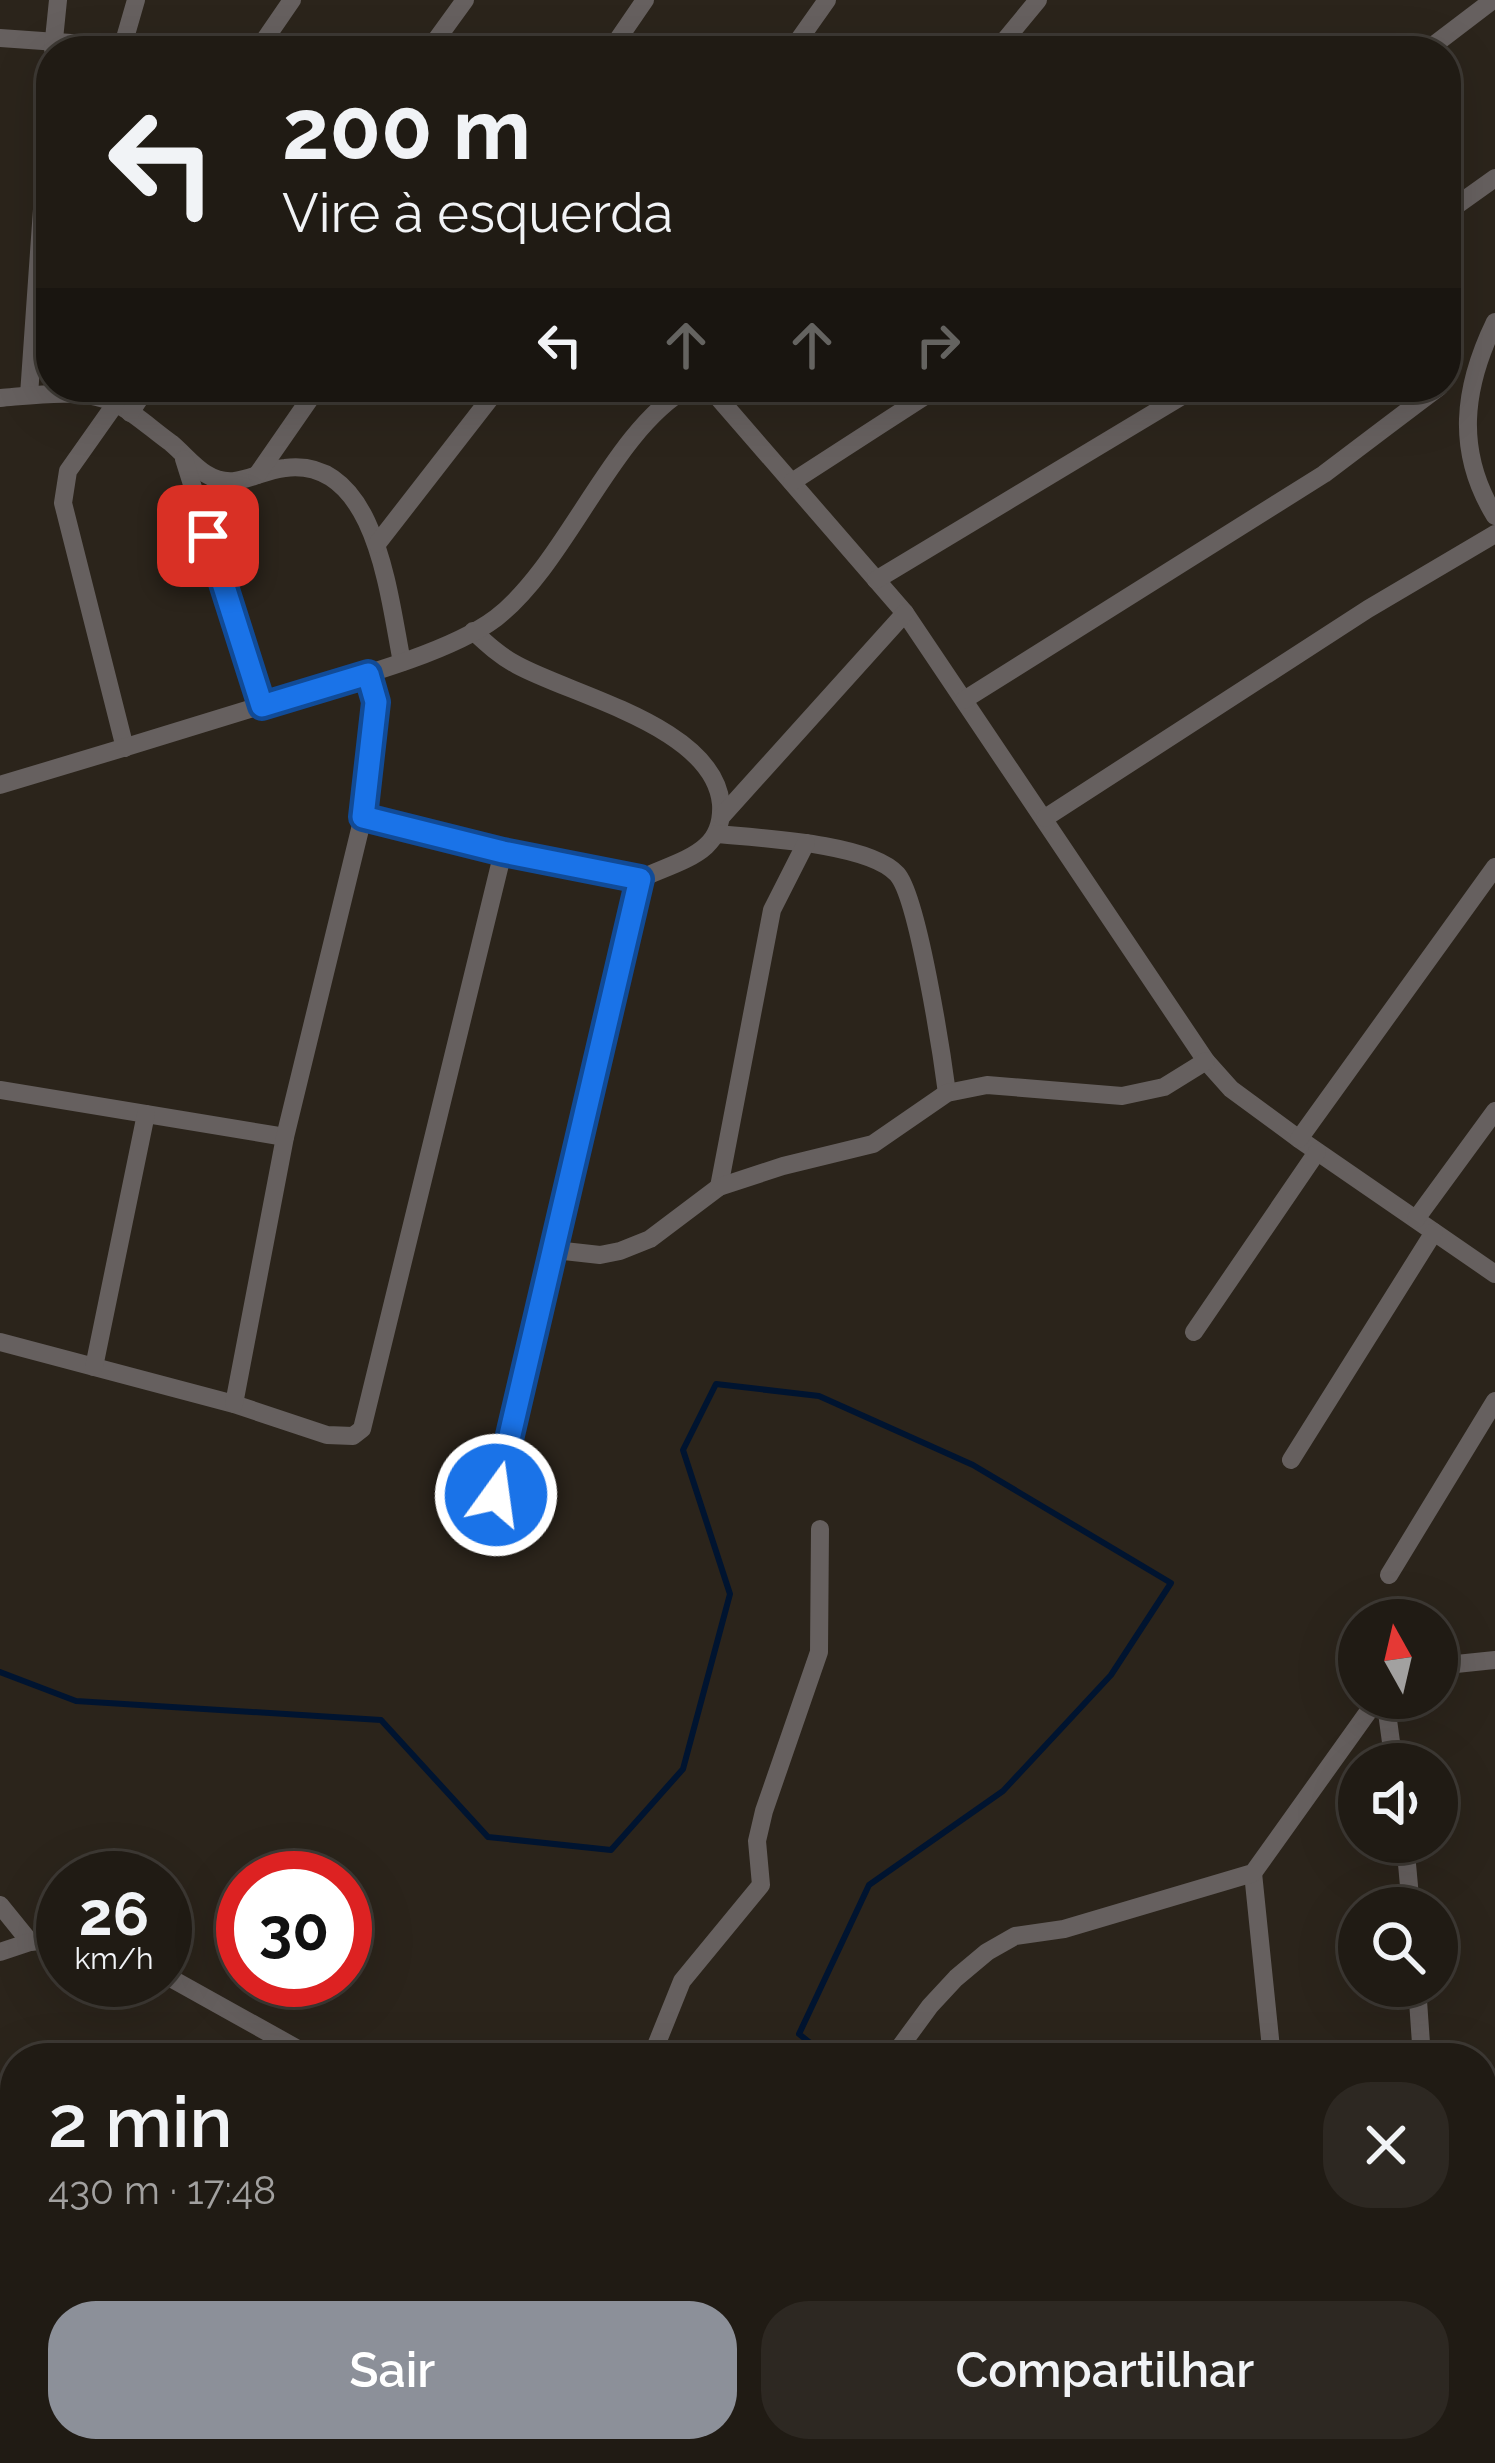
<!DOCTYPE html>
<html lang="pt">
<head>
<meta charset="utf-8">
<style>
  body { margin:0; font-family:Raleway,sans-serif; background:#2d2822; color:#f1f3f6; height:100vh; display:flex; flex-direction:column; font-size:45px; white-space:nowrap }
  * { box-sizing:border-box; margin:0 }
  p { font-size:39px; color:#a2a1a0 }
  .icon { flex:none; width:66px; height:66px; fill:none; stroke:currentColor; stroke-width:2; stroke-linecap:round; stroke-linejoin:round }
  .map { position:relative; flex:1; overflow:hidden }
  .drawer { position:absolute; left:0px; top:2043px; width:1497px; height:420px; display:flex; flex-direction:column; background:#201b14; border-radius:48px 48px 0 0; box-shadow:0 12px 48px #0002,0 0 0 3px #3d3934 }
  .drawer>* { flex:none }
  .banner { position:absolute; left:36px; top:36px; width:1425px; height:366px; border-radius:48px; box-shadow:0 12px 48px #0002,0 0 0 3px #3d3934; background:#201b14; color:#f1f3f6; overflow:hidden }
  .needle { width:78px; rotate:352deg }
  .buttons { position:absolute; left:1338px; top:1599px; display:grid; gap:24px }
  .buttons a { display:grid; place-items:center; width:120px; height:120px; border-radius:50%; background:#201b14; box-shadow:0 12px 48px #0002,0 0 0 3px #3d3934; font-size:60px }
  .speed { position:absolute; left:36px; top:1851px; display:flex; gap:24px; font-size:60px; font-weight:700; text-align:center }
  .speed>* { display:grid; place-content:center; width:156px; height:156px; border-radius:50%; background:#201b14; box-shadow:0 12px 48px #0002,0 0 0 3px #3d3934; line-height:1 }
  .speed small { font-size:30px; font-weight:400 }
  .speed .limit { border:18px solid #d22; background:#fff; color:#111 }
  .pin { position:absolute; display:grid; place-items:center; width:102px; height:102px; color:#fff; margin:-51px; border-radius:24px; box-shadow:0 6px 18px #0006 }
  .me { position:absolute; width:132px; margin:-66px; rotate:14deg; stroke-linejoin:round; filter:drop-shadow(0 0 9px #0008) }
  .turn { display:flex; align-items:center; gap:42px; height:252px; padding:0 48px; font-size:54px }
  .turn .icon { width:156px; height:156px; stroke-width:2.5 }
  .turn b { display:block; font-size:84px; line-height:102px }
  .lanes { display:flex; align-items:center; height:114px; padding:0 48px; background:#0003; justify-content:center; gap:60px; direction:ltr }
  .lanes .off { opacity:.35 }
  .round { display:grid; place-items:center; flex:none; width:126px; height:126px; border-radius:48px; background:#2d2822 }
  .head { display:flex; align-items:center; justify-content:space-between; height:204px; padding:0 48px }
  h1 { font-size:72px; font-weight:600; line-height:90px }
  .action { display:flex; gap:24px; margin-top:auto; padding:24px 48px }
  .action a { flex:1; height:138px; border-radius:48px; background:#8c9099; color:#fff; font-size:48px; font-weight:600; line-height:138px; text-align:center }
  .action a+a { background:#2d2822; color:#f1f3f6 }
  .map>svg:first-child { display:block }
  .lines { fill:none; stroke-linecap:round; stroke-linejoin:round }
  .stream { stroke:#001430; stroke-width:6 }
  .street { stroke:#66605f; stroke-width:18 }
  .route-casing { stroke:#114b97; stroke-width:30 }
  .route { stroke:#1a73e8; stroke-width:21 }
</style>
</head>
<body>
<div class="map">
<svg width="1495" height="2463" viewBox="0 0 1495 2463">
  <rect width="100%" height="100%" fill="#2b241b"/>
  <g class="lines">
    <g class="stream">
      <polyline points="0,1672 76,1701 381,1720 488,1837 611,1850 683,1769 730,1594 683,1450 716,1384 819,1396 973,1465 1171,1583 1111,1675 1003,1791 869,1885 799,2034 829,2058"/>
      <polyline points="1482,2286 1495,2288"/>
    </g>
    <g class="street">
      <polyline points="0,38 184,51"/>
      <polyline points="123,45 136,0"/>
      <polyline points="53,49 58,0"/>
      <polyline points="257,51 292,0"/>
      <polyline points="428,51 465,0"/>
      <polyline points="610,51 645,0"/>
      <polyline points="791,51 827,0"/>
      <polyline points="996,51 1038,0"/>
      <polyline points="1426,51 1493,0"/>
      <polyline points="1446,213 1495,178"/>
      <path d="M1495,322C1463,388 1455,451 1495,516"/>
      <polyline points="709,387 905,613 1206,1061 1231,1089 1299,1139 1495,1274"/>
      <polyline points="29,395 51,81"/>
      <path d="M0,398C36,395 86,387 119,405C137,415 154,431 171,443C183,453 193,466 206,474C235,492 256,471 285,468C377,456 389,599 402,662"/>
      <polyline points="116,403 68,471 63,503 125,748"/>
      <polyline points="130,413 147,387"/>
      <polyline points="184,459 262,706"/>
      <polyline points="257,475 318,387"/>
      <polyline points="792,482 939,387"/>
      <polyline points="377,544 499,387"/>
      <polyline points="876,580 1197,387"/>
      <path d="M473,631C487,644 500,656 517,665C574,696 714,727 721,804C722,820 718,835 706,846C690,861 660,869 640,879L497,1495"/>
      <polyline points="964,700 1324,474 1439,387"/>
      <path d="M0,785C100,755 199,725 299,694C354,678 451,652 496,618C568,562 611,431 689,387"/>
      <polyline points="722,816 905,613"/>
      <polyline points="363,817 503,852 640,879"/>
      <polyline points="1045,818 1368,609 1495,534"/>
      <path d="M716,834C759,838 869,843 897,874C918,897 942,1055 947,1093"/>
      <polyline points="0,1090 285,1137"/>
      <polyline points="1299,1139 1495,867"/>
      <polyline points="719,1187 772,910 806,843"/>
      <polyline points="1416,1219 1495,1111"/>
      <polyline points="555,1250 600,1255 620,1251 650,1239 719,1187 783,1166 873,1144 947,1093 987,1085 1122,1096 1164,1087 1206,1061"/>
      <polyline points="1194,1332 1317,1152"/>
      <polyline points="0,1342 234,1404 327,1435 353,1436 362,1429 503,852"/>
      <polyline points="94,1367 146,1114"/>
      <polyline points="234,1404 285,1137 363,817 376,702 368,673"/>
      <polyline points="1291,1460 1434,1232"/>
      <polyline points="1389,1575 1495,1401"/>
      <polyline points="1437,1666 1495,1660"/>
      <polyline points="1385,1698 1394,1764"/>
      <polyline points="1405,1842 1411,1908"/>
      <polyline points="1253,1873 1272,2058"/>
      <polyline points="0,1905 30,1942"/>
      <polyline points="0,1952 30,1942 63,1939"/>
      <polyline points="165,1975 314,2058"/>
      <polyline points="1417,1986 1422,2058"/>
      <polyline points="897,2051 930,2006 956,1978 987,1952 1015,1936 1064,1929 1253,1873 1378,1698"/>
      <polyline points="651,2058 682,1981 761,1885 757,1841 764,1811 819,1652 820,1529"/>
      <polyline points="1005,2448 1031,2463"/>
      <polyline points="1304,2448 1367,2463"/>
      <polyline points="1171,2463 1182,2448"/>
    </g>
  </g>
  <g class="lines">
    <g class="route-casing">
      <polyline id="route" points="208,536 262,706 368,674 376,702 363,817 503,852 640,879 496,1495"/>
    </g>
    <use href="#route" class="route"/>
  </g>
</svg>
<div class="buttons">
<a><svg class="needle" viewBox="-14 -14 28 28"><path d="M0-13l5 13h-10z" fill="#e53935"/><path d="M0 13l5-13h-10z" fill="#a2a1a0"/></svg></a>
<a><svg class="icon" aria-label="sound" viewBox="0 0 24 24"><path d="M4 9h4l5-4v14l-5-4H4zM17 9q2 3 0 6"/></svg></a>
<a><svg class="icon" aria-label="search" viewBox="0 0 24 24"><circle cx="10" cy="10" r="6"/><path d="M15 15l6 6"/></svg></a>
</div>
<div class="speed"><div>26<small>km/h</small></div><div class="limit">30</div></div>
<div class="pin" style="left:208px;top:536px;background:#d93025"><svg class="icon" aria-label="arrive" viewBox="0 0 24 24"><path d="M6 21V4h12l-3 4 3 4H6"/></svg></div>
<svg class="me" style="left:496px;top:1495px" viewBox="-20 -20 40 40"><circle r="17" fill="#1a73e8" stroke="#fff" stroke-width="3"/><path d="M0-11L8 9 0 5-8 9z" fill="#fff"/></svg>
<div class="banner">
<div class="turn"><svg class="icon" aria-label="left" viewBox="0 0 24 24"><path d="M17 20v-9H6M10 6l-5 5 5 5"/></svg><div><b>200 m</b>Vire à esquerda</div></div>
<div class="lanes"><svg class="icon" aria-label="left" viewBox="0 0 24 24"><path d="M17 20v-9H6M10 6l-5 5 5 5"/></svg><svg class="icon off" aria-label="ahead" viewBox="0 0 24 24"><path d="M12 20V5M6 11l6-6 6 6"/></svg><svg class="icon off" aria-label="ahead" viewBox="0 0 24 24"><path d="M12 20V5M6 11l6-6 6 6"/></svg><svg class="icon off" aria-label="right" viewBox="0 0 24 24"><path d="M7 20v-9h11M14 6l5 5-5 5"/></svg></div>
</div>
<section class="drawer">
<div class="head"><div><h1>2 min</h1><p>430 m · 17:48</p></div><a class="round"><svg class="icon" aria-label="close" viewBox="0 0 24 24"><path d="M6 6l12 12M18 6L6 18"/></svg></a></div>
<div class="action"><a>Sair</a><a>Compartilhar</a></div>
</section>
</div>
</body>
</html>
